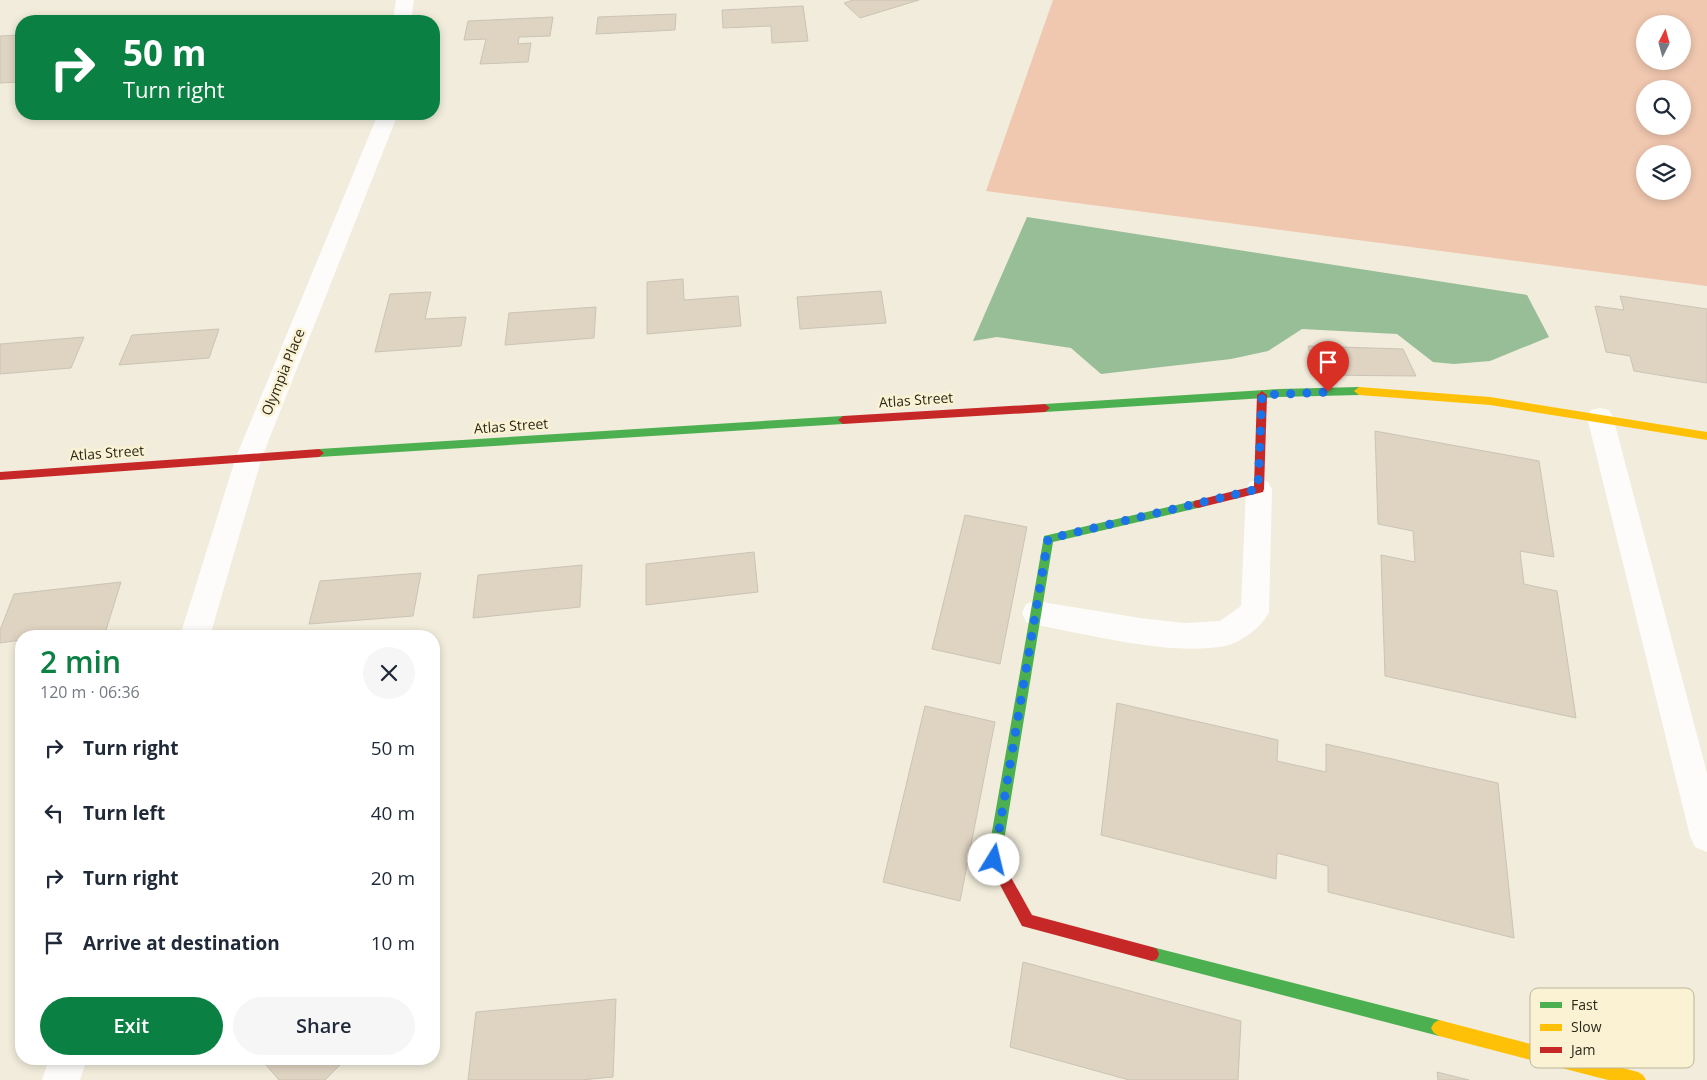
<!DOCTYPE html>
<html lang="en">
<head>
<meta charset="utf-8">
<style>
  body { margin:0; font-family:"Open Sans",sans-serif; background:#f6f6f7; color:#1f2937; height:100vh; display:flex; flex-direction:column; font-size:19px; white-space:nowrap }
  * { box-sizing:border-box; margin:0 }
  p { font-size:16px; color:#747a83 }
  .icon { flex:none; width:28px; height:28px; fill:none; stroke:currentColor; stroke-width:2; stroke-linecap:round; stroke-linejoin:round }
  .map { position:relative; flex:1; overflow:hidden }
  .sheet { position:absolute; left:15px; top:630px; width:425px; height:435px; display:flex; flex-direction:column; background:#fff; border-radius:20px; box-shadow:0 2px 8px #0003 }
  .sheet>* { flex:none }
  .top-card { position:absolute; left:15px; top:15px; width:425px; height:105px; border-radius:20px; box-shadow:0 2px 8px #0003; background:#0b8043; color:#fff; overflow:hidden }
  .needle { width:32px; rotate:6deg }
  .tools { position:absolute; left:1636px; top:15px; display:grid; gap:10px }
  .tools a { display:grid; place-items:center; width:55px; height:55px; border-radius:50%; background:#fff; box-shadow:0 2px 8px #0003; font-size:25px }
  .pin { position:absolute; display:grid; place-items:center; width:42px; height:42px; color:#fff; margin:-51px -21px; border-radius:50% 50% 50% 0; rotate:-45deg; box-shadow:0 0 5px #0007 }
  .pin .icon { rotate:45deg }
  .me { position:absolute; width:55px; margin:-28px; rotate:9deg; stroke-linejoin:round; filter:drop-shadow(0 0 4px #0008) }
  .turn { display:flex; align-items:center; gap:18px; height:105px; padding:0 25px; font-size:22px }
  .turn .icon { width:65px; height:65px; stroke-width:2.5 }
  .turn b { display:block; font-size:35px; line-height:42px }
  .round { display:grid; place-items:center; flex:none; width:52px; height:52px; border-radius:26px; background:#f6f6f7 }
  .overview { display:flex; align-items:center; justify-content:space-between; height:85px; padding:0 25px }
  h1 { font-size:30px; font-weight:600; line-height:38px; color:#0b8043 }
  .action { display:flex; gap:10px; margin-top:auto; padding:10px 25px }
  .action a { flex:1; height:58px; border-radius:30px; background:#0b8043; color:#fff; font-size:20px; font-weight:600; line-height:58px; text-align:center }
  .action a+a { background:#f6f6f7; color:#1f2937 }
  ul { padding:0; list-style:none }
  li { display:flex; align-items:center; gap:15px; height:65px; padding:0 25px }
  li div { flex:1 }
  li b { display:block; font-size:19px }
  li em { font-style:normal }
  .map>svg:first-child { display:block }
  .forest { fill:#f0c7af; fill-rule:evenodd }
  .water { fill:#97be96 }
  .building { fill:#dfd3c1; stroke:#cac4b7 }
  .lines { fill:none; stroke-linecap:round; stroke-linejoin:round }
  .street { fill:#fdfcfa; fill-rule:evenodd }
  .fast { fill:#4caf50; fill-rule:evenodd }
  .slow { fill:#ffc107; fill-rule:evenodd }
  .jam { fill:#c62828; fill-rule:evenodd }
  .route { stroke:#1a73e8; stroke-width:9; stroke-dasharray:0 16.2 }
  .labels { text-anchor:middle; stroke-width:5; stroke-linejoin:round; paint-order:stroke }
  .street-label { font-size:14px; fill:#2b281c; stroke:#faf2d2 }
  .key { fill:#faf2d2; stroke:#bcb59b; stroke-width:1 }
  .key-label { font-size:14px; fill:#2b281c }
</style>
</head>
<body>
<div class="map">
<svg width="1707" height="1080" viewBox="0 0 1707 1080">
  <rect width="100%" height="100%" fill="#f1ecdb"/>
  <path class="forest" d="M1053,0H1707V286L986,191ZM1645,24H1682V61H1645ZM1645,89H1682V126H1645ZM1645,154H1682V191H1645Z"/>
  <polygon class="water" points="1027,217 1527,295 1549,337 1490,361 1454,364 1433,362 1397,334 1302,329 1268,351 1231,359 1101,374 1071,348 997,337 973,341"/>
  <g class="building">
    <polygon points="853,0 919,0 860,18 844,3"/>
    <polygon points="803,6 808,41 772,43 771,26 723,28 722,10"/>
    <polygon points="676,14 675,30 596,34 598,17"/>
    <polygon points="553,17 550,36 519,37 518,44 531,43 528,62 480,64 486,39 464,40 468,21"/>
    <polygon points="21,35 21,79 19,82 0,83 0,36"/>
    <polygon points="683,279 684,300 738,296 741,326 647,334 647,282"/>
    <polygon points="881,291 886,323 800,329 797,297"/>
    <polygon points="431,292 425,319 466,317 461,346 375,352 390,294"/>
    <polygon points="1620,296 1707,309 1707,383 1634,371 1630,356 1606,352 1595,306 1624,310"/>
    <polygon points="596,307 594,338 505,345 509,313"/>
    <polygon points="219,329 209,358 119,365 132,335"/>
    <polygon points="84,337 71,368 0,374 0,344"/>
    <polygon points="1308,346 1403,349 1416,376 1316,375"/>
    <polygon points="1375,431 1539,461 1554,557 1520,551 1524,584 1557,591 1576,718 1385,676 1381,555 1415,562 1413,531 1378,524"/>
    <polygon points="965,515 1027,527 1000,664 932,649"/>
    <polygon points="754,552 758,592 646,605 646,564"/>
    <polygon points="582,565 580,607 473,618 478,575"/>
    <polygon points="421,573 413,616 309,624 320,581"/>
    <polygon points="121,582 106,630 55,636 21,636 21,640 0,643 0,630 14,594"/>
    <polygon points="1117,703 1278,740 1277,761 1326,772 1326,744 1498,783 1514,938 1328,892 1328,866 1277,853 1276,879 1101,835"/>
    <polygon points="925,706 995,722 960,901 883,882"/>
    <polygon points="1023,962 1241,1021 1238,1080 1129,1080 1010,1047"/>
    <polygon points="616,999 613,1077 581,1080 468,1080 476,1012"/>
    <polygon points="261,1059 346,1059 325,1080 279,1080"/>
    <polygon points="1437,1072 1469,1080 1438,1080"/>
  </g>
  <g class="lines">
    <g class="street">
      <polygon points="396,0 414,0 411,21 393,21"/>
      <polygon points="378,114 398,114 262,457 210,636 180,636 236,457"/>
      <polygon points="1600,408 1609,410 1613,417 1707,773 1707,852 1695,847 1690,836 1587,417 1591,410"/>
      <path d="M1259,479L1268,482L1272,489L1269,612C1263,626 1241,643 1225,646C1168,656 1093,635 1036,625L1026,622L1022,613L1026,604L1036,601L1140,618L1184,623L1220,621L1241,606L1246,489L1250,482Z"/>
      <polygon points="49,1059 87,1059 80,1080 42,1080"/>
    </g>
    <g class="fast">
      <polygon points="1359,387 1364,391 1359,395 1279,397 1045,412 1040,408 1045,404 1279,389"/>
      <polygon points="843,416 848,420 843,424 319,457 314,453 319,449"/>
      <polygon points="1198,500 1202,501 1203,504 1202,507 1053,542 1001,859 1005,868 1003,873 998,875 993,873 987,860 1044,536"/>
      <polygon points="1152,947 1439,1020 1444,1023 1447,1028 1444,1033 1439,1036 1152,961 1147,959 1145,954 1147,949"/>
    </g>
    <g class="slow">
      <polygon points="1359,387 1490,397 1707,432 1707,440 1490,405 1359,395 1354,391"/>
      <polygon points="1439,1020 1638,1072 1643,1075 1646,1080 1608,1080 1439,1036 1434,1033 1431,1028 1434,1023"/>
    </g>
    <g class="jam">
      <polygon points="1262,391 1267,395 1264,489 1263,492 1198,508 1194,507 1193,504 1194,501 1254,486 1257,395"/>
      <polygon points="1045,404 1050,408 1045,412 843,424 838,420 843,416"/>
      <polygon points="319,449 324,453 319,457 0,480 0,472"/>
      <polygon points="998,861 1003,863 1032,915 1152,947 1157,949 1159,954 1157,959 1152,961 1022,926 991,868 993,863"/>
    </g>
  </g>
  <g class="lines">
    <polyline class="route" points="994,860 1048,539 1258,489 1262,395 1328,392"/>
  </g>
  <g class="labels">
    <g class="street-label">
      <text transform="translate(283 372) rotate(-68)" y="5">Olympia Place</text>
      <text transform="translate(916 400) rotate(-4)" y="5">Atlas Street</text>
      <text transform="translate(511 426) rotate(-4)" y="5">Atlas Street</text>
      <text transform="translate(107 453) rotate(-4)" y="5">Atlas Street</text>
    </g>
  </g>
  <rect x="1530" y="988" width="164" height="80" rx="8" class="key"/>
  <rect x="1540" y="1002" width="22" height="6" fill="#4caf50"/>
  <rect x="1540" y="1024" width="22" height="7" fill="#ffc107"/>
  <rect x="1540" y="1047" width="22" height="6" fill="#c62828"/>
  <g class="key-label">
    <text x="1571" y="1010">Fast</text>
    <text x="1571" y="1032">Slow</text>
    <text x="1571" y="1055">Jam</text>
  </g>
</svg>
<div class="tools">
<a><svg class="needle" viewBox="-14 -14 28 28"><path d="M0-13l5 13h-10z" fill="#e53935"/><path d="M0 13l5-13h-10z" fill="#747a83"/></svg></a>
<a><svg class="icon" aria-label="search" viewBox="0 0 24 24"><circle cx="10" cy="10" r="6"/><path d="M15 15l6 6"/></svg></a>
<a><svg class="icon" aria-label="layers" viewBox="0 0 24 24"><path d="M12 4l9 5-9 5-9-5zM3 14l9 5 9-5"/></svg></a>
</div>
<div class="pin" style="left:1328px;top:392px;background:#d93025"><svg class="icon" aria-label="arrive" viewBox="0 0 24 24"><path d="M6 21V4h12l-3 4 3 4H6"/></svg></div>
<svg class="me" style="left:994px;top:860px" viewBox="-20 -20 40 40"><circle r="19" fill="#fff"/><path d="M0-13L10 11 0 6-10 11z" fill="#1a73e8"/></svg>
<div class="top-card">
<div class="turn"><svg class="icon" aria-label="right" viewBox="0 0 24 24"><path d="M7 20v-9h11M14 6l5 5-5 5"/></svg><div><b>50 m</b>Turn right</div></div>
</div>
<section class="sheet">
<div class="overview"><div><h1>2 min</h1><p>120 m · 06:36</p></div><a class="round"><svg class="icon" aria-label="close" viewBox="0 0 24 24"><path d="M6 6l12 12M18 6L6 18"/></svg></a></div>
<ul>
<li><svg class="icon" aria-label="right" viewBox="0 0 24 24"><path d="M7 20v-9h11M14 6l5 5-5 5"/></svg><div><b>Turn right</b></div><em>50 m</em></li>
<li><svg class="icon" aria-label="left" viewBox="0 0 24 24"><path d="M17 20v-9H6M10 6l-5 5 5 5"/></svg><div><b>Turn left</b></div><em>40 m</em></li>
<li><svg class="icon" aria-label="right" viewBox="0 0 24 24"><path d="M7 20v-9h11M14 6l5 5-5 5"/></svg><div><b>Turn right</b></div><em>20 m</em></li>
<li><svg class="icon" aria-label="arrive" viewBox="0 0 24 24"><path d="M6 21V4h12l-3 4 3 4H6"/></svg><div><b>Arrive at destination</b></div><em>10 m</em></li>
</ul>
<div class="action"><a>Exit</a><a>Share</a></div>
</section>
</div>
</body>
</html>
